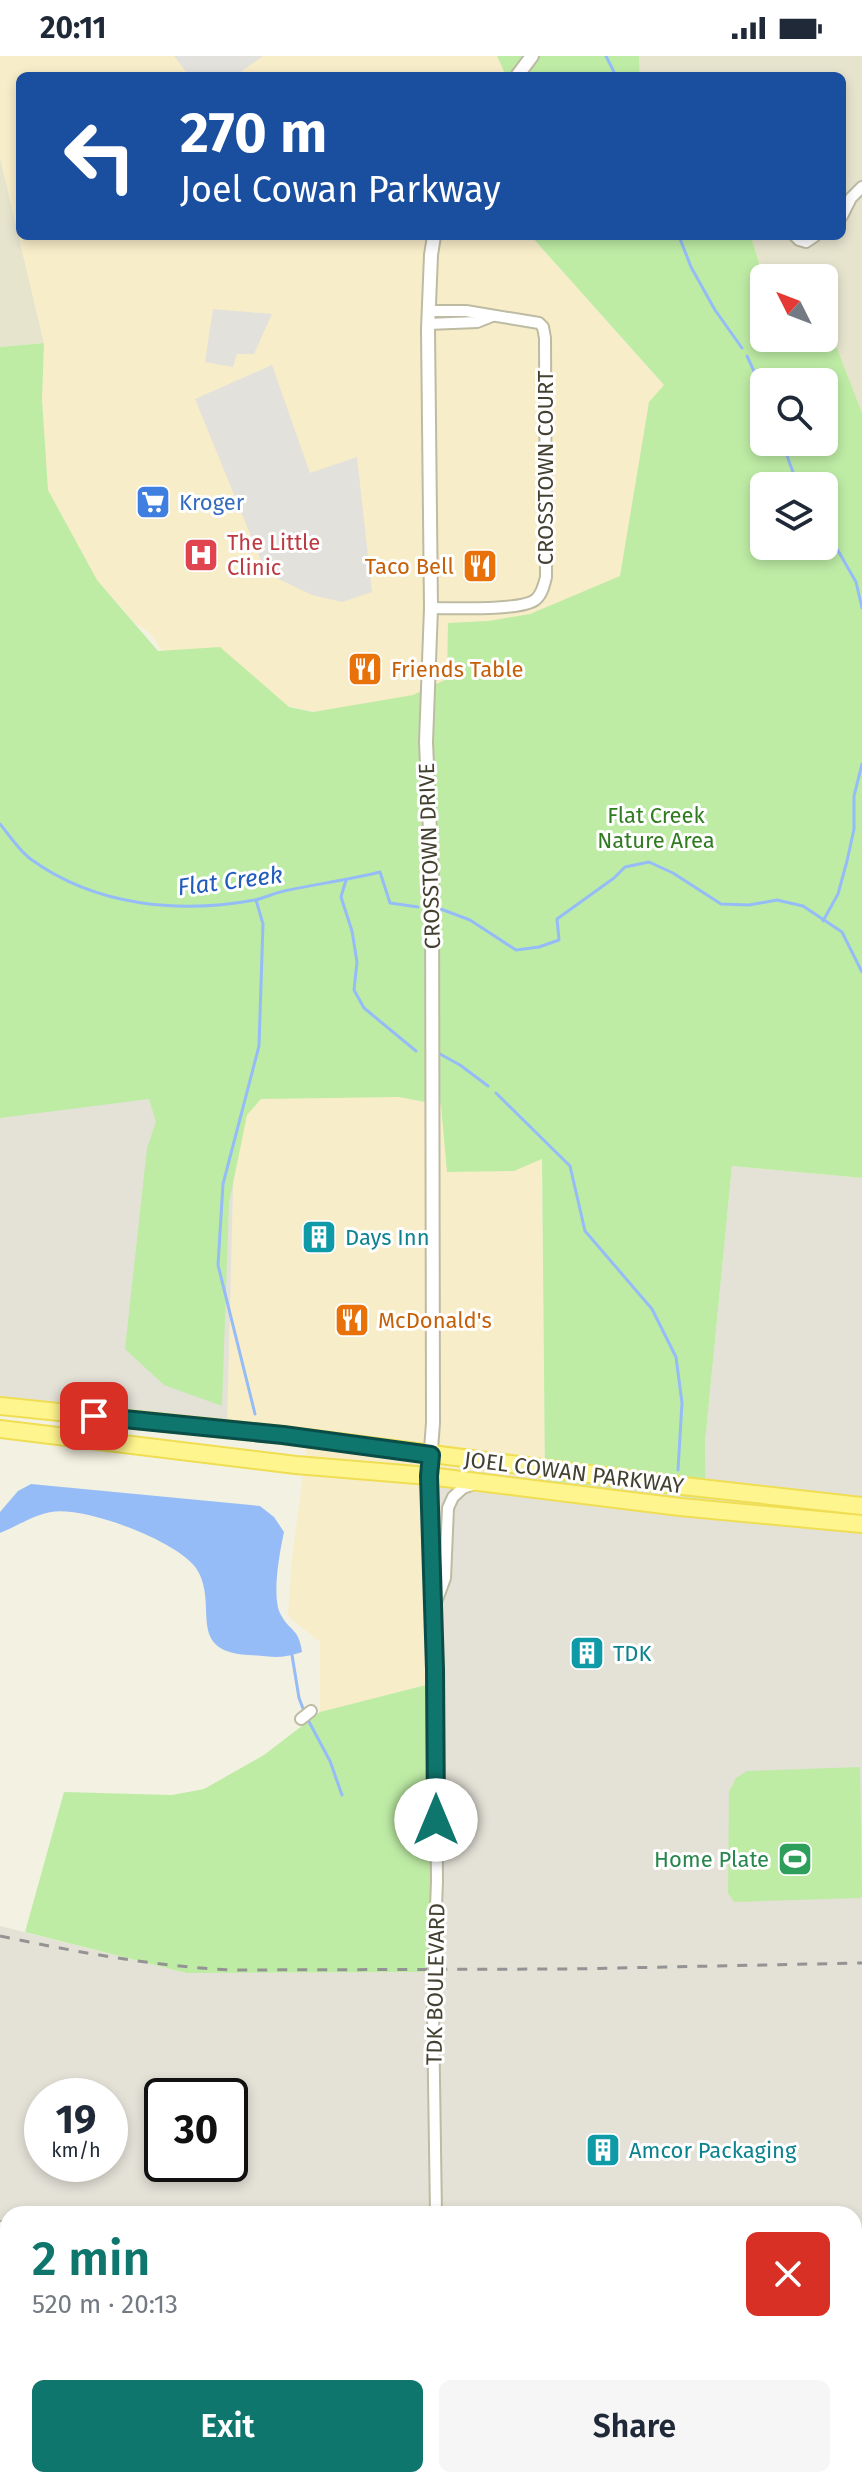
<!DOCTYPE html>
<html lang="en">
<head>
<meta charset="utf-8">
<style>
  body { margin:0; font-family:"Fira Sans",sans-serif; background:#f6f6f7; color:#1f2937; height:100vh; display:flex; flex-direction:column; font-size:30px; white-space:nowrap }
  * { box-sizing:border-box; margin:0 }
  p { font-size:26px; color:#747a83 }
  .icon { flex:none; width:44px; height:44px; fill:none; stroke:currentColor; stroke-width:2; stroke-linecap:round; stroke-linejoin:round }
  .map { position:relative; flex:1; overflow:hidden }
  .panel { position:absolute; left:0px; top:2150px; width:862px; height:282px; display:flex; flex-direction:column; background:#fff; border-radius:24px 24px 0 0; box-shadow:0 4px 12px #0003 }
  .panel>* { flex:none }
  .top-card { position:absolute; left:16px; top:16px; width:830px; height:168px; border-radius:12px; box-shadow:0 4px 12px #0003; background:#1a4fa0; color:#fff; overflow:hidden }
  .needle { width:52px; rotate:312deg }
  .buttons { position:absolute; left:750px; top:208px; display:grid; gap:16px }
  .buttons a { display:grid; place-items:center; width:88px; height:88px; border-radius:12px; background:#fff; box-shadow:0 4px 12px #0003; font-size:40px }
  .speed { position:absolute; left:24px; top:2022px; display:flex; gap:16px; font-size:40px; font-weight:700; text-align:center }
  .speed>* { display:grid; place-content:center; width:104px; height:104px; border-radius:50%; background:#fff; box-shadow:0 4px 12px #0003; line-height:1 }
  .speed small { font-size:20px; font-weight:400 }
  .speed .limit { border:4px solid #111; border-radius:12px; background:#fff; color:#111 }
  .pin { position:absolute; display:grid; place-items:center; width:68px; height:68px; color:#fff; margin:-34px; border-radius:16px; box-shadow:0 4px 12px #0006 }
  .me { position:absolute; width:88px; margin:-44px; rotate:0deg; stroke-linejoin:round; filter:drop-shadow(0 0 6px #0008) }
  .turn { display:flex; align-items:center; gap:28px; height:168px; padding:0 32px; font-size:36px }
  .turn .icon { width:104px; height:104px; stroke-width:2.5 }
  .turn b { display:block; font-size:56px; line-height:68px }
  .round { display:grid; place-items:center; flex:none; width:84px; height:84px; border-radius:12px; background:#f6f6f7 }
  .summary { display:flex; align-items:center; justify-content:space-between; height:136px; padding:0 32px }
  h1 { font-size:48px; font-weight:600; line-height:60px; color:#0f766e }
  .cta { display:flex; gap:16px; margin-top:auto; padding:16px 32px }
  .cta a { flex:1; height:92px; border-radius:12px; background:#0f766e; color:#fff; font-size:32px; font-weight:600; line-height:92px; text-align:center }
  .cta a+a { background:#f6f6f7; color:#1f2937 }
  .status { display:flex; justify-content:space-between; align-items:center; height:56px; padding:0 40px; background:#fff; direction:ltr }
  .status svg { height:22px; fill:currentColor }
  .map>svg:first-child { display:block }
  .residential { fill:#e7e4ce }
  .commercial { fill:#f8edc9 }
  .industrial { fill:#e4e1d7; fill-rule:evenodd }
  .green { fill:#beeca5; fill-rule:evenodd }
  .parking { fill:#e2e1db }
  .water { fill:#96bcf7 }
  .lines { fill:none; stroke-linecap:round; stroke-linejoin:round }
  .stream { stroke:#96bcf7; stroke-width:3 }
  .minor-casing { stroke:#bebba3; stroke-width:14 }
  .tertiary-casing { stroke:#bebba3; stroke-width:16 }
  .primary-casing { stroke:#efde53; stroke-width:20 }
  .minor { stroke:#fff; stroke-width:10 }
  .tertiary { stroke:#fff; stroke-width:12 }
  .primary { stroke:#fff58e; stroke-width:16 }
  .rail { stroke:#939393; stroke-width:3; stroke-dasharray:10 10; stroke-linecap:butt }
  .minor-bridge-casing { stroke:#bebba3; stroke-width:14; stroke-linecap:butt }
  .minor-bridge { stroke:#fff; stroke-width:10 }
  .route-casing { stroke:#0a4d48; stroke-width:20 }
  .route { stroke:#0f766e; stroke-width:14 }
  .labels { text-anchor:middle; stroke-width:6; stroke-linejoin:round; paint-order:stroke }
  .street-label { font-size:22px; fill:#444131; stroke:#fff }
  .shop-label { font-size:22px; fill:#366cbe; stroke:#fff; text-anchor:start }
  .health-label { font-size:22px; fill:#be3a42; stroke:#fff; text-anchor:start }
  .food-label { font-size:22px; fill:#c56008; stroke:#fff; text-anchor:start }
  .park-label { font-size:22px; fill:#317b20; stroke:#fff }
  .culture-label { font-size:22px; fill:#0d838f; stroke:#fff; text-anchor:start }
  .leisure-label { font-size:22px; fill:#27864d; stroke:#fff; text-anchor:end }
  .water-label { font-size:24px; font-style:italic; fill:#215cba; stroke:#fff }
</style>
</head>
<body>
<div class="status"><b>20:11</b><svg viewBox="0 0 49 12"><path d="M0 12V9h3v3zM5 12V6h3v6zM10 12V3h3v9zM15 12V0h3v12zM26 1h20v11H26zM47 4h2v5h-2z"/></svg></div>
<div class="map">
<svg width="862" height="2431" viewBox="0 0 862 2431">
  <rect width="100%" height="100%" fill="#f3f1e1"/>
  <g class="residential">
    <polygon points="639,0 862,0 862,391 824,326 824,222 764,222 764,224 751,180 842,180 842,20 640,20"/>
    <polygon points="0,101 44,287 0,291"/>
  </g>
  <g class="commercial">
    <polygon points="0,0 497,0 506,20 20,20 20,180 531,180 692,361 637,530 431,681 185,628 150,577 136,568 97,524 39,418 44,287 0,101"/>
    <polygon points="236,1016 541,1034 545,1424 439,1412 430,1628 320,1656 320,1586 288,1560 292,1503 307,1388 227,1373"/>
    <polygon points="8,2309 8,2424 230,2424 276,2431 0,2431 0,2311"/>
  </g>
  <g class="industrial">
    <polygon points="236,1016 227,1373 0,1354 0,1048"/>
    <path d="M732,1110L862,1122V2431H803L802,2424H854V2158H8V2185L0,2182V1870L186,1917L434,1916L432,1554L439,1411L706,1442L705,1387ZM42,2040H110V2108H42ZM162,2040H230V2108H162Z"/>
  </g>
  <g class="green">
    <polygon points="497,0 639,0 640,20 506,20"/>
    <path d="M531,180H751L764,224V282H824V259L862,357V1122L732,1110L705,1387L706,1443L545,1424L542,1103L514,1115L447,1116L441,1049L399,1041L261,1043L247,1059L229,1147L222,1350L164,1329L125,1293L147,1092L156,1066L149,1043L0,1062V291L44,287L42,344L48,434L97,524L158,595L220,591L289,651L313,656L413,639L447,623L448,567L488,565L530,558L620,520L649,346L664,329ZM764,326H824V386H764ZM764,430H824V490H764Z"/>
    <polygon points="430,1628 434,1916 186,1917 25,1876 64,1736 172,1739 204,1733 264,1699 320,1656"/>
    <polygon points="860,1711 862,1840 860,1842 734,1846 728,1837 729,1736 736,1722 747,1715"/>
    <polygon points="0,2182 8,2185 8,2309 0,2311"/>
    <polygon points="230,2424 429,2424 430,2431 276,2431"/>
  </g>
  <g class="parking">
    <polygon points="174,0 263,0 235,20 189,20"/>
    <polygon points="213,253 272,258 254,298 237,298 233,311 205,306"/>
    <polygon points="272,309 310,417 357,401 372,536 342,546 312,539 266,517 195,343"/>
  </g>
  <path class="water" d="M31,1428L260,1450L274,1461L284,1476C280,1495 271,1542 281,1559C290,1576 299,1572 302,1596C279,1604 271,1600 248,1599C184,1595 220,1548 196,1512C176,1484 84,1450 51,1456C34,1459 17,1470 0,1477V1456L18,1435Z"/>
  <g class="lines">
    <g class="stream">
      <polyline points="606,0 616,20"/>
      <polyline points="679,180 691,211 715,254 742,292"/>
      <polyline points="747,300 764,337"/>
      <polyline points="782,386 798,430"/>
      <polyline points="824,470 856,526 862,552"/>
      <path d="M0,768C10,780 20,796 32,804C96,850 179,858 255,844C265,842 274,837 284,835C316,828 348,824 380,816L390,847L418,851"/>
      <polyline points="346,824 341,841 352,875 357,906 354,934 364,952 416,995"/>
      <polyline points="438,852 470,864 516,894 539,891 559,884 557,863 614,822 625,811 649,806 673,817 721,848 749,849 777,844 803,850 842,876 862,916"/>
      <polyline points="823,865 838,838 847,805 854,773 854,740 862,708"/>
      <polyline points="440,998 460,1009 488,1030"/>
      <polyline points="496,1037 570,1110 585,1175 652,1253 676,1301 682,1347 678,1414"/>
      <polyline points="255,1358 218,1209 223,1128 259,990 263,868 256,844"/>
      <polyline points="292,1599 299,1642 304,1655"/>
      <polyline points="307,1662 330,1705 342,1739"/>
    </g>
    <g class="minor-casing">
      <g id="minor">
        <polyline points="842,160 851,142 862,131"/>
        <polyline points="795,180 799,184 806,186 815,180"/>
        <path d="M429,255H466L539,267L543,271L545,282L546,521C544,529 542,539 535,544C520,555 453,552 431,552"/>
        <polyline points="428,268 477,266 492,260"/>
        <polyline points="429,1420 435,1613 437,1825 435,1877"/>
        <polyline points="435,1549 445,1522 448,1452 453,1441 463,1432 474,1428"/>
        <polyline points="301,1663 311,1655"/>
        <polyline points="433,1956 436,2158"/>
        <polyline points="436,2424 437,2431"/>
      </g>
    </g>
    <g class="tertiary-casing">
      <g id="tertiary">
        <polyline points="517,20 532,0"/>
        <polyline points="429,1420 433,1367 432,821 426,686 431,552 428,273 431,199 434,180"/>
        <polyline points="0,2172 8,2176"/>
        <polyline points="854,2283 862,2283"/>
      </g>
    </g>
    <g class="primary-casing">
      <g id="primary">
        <polyline points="0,1350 283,1379 683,1430 862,1450"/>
        <polyline points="0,1373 296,1409 429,1420 680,1451 862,1468"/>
      </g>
    </g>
    <use href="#minor" class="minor"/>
    <use href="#tertiary" class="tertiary"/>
    <use href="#primary" class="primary"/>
    <path class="rail" d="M0,1880C76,1896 153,1910 231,1914L569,1913L862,1907"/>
    <g class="minor-bridge-casing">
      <polyline id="minor-bridge" points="433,1956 435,1877"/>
    </g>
    <use href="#minor-bridge" class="minor-bridge"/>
  </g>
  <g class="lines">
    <g class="route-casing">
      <polyline id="route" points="94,1360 283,1379 431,1399 429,1420 435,1613 436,1764"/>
    </g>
    <use href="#route" class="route"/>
  </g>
  <defs>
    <g id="supermarket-square" transform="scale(1.8)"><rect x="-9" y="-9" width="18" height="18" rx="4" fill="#3f7fe0" stroke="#fff"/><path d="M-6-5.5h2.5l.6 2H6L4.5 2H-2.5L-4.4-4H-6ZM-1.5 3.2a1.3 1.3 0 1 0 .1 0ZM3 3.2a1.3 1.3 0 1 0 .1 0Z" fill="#fff"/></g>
    <g id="hospital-square" transform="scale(1.8)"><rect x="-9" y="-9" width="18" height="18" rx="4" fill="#e0444e" stroke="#fff"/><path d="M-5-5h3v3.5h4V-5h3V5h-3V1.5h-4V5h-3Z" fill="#fff"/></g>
    <g id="restaurant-square" transform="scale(1.8)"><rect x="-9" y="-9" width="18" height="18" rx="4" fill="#e8710a" stroke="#fff"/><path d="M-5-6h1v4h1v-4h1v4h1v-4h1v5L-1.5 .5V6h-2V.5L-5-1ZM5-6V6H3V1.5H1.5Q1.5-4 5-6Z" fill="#fff"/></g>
    <g id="building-square" transform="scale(1.8)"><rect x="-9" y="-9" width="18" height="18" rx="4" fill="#0f9aa8" stroke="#fff"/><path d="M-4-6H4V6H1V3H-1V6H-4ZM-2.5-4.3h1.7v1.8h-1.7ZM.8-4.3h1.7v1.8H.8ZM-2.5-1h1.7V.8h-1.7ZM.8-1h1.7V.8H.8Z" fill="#fff"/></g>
    <g id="stadium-square" transform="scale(1.8)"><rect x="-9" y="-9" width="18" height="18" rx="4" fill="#2e9e5b" stroke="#fff"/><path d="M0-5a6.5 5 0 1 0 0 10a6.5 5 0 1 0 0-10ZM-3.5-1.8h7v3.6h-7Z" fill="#fff"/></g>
  </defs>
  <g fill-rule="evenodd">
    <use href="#supermarket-square" x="153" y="446"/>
    <use href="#hospital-square" x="201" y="499"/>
    <use href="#restaurant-square" x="480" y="510"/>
    <use href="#restaurant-square" x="365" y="613"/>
    <use href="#building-square" x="319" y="1181"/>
    <use href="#restaurant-square" x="352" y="1264"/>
    <use href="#building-square" x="587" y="1597"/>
    <use href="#stadium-square" x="795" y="1803"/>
    <use href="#building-square" x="603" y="2094"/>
  </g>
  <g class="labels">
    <g class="street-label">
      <text transform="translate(545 412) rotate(-90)" y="8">CROSSTOWN COURT</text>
      <text transform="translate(429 800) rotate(-92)" y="8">CROSSTOWN DRIVE</text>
      <text transform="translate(574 1416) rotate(7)" y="8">JOEL COWAN PARKWAY</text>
      <text transform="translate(435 1928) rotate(-89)" y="8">TDK BOULEVARD</text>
    </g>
    <g class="shop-label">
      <text x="179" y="454">Kroger</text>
    </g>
    <g class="health-label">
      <text x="227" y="494">The Little<tspan x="227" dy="25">Clinic</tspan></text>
    </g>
    <g class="food-label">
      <text x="454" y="518" text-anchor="end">Taco Bell</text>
      <text x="391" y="621">Friends Table</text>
      <text x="378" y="1272">McDonald's</text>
    </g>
    <g class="park-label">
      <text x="656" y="767">Flat Creek<tspan x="656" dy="25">Nature Area</tspan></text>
    </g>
    <g class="culture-label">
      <text x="345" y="1189">Days Inn</text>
      <text x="613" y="1605">TDK</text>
      <text x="629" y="2102">Amcor Packaging</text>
    </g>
    <g class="leisure-label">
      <text x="769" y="1811">Home Plate</text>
    </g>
    <g class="water-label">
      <text transform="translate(230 825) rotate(-7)" y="8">Flat Creek</text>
    </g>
  </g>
</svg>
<div class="buttons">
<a><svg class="needle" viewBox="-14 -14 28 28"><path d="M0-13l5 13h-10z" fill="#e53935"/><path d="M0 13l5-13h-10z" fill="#747a83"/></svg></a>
<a><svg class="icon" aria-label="search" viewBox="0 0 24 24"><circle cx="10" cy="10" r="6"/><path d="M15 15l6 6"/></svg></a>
<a><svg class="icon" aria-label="layers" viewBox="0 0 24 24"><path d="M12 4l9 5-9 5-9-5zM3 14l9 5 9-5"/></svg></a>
</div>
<div class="speed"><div>19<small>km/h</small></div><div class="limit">30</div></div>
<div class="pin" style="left:94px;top:1360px;background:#d93025"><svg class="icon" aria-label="arrive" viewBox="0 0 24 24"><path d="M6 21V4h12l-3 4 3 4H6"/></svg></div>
<svg class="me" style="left:436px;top:1764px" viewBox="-20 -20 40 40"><circle r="19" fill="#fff"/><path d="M0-13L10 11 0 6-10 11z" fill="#0f766e"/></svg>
<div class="top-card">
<div class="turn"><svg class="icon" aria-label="left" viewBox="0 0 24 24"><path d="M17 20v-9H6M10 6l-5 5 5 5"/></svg><div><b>270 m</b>Joel Cowan Parkway</div></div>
</div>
<section class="panel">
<div class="summary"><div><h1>2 min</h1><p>520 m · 20:13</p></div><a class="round" style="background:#d93025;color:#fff"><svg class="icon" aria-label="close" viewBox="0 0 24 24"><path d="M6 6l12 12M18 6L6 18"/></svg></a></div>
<div class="cta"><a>Exit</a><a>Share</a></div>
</section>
</div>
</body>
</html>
